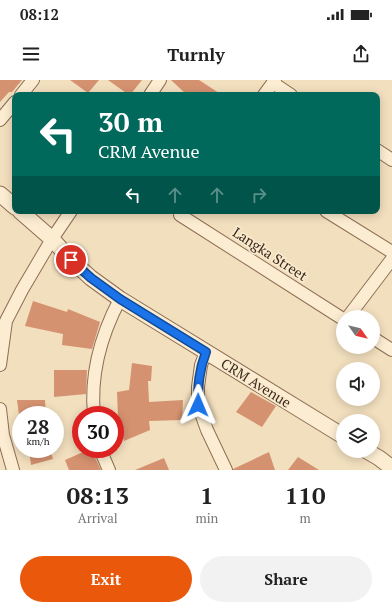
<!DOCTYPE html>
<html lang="en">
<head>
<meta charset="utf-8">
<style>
  body { margin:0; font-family:"PT Serif",serif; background:#f2f2f2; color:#222; height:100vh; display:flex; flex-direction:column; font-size:15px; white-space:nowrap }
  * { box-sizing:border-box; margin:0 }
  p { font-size:13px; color:#767676 }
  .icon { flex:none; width:22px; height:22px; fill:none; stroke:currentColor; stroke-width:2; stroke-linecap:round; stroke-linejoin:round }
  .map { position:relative; height:390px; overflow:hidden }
  .side { display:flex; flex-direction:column; background:#fff; flex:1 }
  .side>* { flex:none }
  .top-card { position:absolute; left:12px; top:12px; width:368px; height:122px; border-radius:8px; box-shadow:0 2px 10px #0003; background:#00695c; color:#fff; overflow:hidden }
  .needle { width:26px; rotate:124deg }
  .buttons { position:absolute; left:336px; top:230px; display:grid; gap:8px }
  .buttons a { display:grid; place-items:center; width:44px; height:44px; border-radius:50%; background:#fff; box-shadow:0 2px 10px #0003; font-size:20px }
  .speed { position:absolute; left:12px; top:326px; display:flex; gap:8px; font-size:20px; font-weight:700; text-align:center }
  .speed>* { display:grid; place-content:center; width:52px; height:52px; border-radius:50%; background:#fff; box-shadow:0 2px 10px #0003; line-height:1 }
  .speed small { font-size:10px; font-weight:400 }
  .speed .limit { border:6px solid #d22; background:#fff; color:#111 }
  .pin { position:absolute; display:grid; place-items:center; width:34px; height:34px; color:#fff; margin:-17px; border:2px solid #fff; border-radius:50%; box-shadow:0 1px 4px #0007 }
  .me { position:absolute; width:44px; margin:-22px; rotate:1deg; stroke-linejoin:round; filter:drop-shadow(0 0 3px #0008) }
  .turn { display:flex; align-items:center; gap:14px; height:84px; padding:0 20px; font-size:18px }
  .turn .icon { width:52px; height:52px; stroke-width:2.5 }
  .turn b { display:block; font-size:28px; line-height:34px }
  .lanes { display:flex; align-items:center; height:38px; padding:0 20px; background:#0003; justify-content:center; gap:20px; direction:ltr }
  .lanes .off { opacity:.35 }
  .eta { display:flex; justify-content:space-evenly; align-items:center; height:68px; text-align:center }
  .eta b { font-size:24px; font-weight:600; line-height:28px }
  .cta { display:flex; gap:8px; margin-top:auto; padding:8px 20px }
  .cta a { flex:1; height:46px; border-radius:24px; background:#ea580c; color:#fff; font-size:16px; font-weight:600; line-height:46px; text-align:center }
  .cta a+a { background:#f2f2f2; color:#222 }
  .status { display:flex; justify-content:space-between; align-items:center; height:28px; padding:0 20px; background:#fff; direction:ltr }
  .status svg { height:11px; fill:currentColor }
  header { display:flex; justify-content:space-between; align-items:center; height:52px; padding:0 20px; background:#fff; font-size:18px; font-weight:600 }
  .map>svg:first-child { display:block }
  .building { fill:#d59270 }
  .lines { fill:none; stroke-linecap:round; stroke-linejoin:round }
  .minor-casing { stroke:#8d6e55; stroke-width:14 }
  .tertiary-casing { stroke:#8d6e55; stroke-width:17 }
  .minor { stroke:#fcedd2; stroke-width:12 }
  .tertiary { stroke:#fcedd2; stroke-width:15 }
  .route-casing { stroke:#114b97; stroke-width:10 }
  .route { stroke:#1a73e8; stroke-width:7 }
  .labels { text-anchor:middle; stroke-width:3.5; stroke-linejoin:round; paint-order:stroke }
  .street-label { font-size:14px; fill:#3b281b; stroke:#f9eace }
</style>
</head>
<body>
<div class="status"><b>08:12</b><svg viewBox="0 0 49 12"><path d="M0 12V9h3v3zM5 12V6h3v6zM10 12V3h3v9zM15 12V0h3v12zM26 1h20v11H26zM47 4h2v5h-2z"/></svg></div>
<header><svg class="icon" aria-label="menu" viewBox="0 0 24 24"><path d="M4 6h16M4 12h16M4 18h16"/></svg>Turnly<svg class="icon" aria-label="share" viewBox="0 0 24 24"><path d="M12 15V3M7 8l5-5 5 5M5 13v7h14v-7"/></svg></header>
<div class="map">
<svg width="392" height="390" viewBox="0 0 392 390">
  <rect width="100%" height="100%" fill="#f2dfbe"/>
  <g class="building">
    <polygon points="0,0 22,0 12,12 9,12 0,22"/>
    <polygon points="70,0 99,0 88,13"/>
    <polygon points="108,0 142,0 130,15 129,15"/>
    <polygon points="171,0 199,0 222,15 187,15"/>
    <polygon points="33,221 67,232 68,229 100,242 92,269 62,265 63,254 25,246"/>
    <polygon points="132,283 152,286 151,301 148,301 149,322 183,320 182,340 149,341 150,350 124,361 118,338 117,312 129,310"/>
    <polygon points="54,290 87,290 86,314 54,317"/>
    <polygon points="251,312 276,326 262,347 236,332"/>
    <polygon points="17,320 45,320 46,335 19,335"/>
    <polygon points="29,369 50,369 53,379 31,385"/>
    <polygon points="90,369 91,369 101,390 69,390 65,380"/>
    <polygon points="269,372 275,390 233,390 233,389"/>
    <polygon points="298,377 319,390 288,390"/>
    <polygon points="164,378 169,390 135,390"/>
  </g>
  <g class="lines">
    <g class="minor-casing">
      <g id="minor">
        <polyline points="273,3 291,15"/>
        <polyline points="21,15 33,0"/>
        <polyline points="150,15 160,0"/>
        <polyline points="264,15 275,0"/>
        <polyline points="0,40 15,22"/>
        <polyline points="377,70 392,80"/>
        <polyline points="183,131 180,135 343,239"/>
        <polyline points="326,131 392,172"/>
        <polyline points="348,237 392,179"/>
        <polyline points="373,258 392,270"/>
        <polyline points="206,272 201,285 198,307 198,325 207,350 226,390"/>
        <polyline points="0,285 6,241 22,210 52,159 71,131"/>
        <polyline points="0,329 3,355 13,390"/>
        <path d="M94,335C90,294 101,255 120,219"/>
        <polyline points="100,369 109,390"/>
      </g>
    </g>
    <g class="tertiary-casing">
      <g id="tertiary">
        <polyline points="0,114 15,127"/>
        <polyline points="20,131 52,159 71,180 91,198 120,219 343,356"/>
        <polyline points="367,371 379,378 392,388"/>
      </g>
    </g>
    <use href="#minor" class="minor"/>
    <use href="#tertiary" class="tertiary"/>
  </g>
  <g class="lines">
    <g class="route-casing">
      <path id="route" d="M71,180L91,198L120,219L206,272C199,290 198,305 198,325"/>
    </g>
    <use href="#route" class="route"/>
  </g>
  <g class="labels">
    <g class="street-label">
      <text transform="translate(270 174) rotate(33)" y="5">Langka Street</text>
      <text transform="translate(256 303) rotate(32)" y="5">CRM Avenue</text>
    </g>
  </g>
</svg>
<div class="buttons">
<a><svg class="needle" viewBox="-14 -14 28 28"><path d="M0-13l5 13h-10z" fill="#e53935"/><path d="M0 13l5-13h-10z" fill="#767676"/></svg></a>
<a><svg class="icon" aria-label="sound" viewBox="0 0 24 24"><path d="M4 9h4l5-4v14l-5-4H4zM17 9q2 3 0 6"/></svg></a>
<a><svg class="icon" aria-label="layers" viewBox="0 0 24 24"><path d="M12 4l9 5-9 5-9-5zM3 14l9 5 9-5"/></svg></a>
</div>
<div class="speed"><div>28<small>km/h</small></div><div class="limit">30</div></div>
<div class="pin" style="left:71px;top:180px;background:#d93025"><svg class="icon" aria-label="arrive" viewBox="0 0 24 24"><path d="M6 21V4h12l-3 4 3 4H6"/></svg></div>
<svg class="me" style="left:198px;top:325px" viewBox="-20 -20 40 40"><path d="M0-17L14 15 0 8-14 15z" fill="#1a73e8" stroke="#fff" stroke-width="4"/></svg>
<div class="top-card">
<div class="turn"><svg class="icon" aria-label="left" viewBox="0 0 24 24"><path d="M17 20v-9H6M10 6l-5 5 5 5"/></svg><div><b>30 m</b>CRM Avenue</div></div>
<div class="lanes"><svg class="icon" aria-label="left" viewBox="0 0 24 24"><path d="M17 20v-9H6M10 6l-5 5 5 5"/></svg><svg class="icon off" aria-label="ahead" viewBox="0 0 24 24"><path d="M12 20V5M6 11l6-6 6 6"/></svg><svg class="icon off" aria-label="ahead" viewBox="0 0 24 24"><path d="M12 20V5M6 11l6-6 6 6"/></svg><svg class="icon off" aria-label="right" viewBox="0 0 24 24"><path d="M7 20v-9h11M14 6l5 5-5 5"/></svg></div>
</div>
</div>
<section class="side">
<div class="eta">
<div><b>08:13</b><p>Arrival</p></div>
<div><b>1</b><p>min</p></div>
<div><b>110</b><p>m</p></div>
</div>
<div class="cta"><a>Exit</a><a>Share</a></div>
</section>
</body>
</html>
